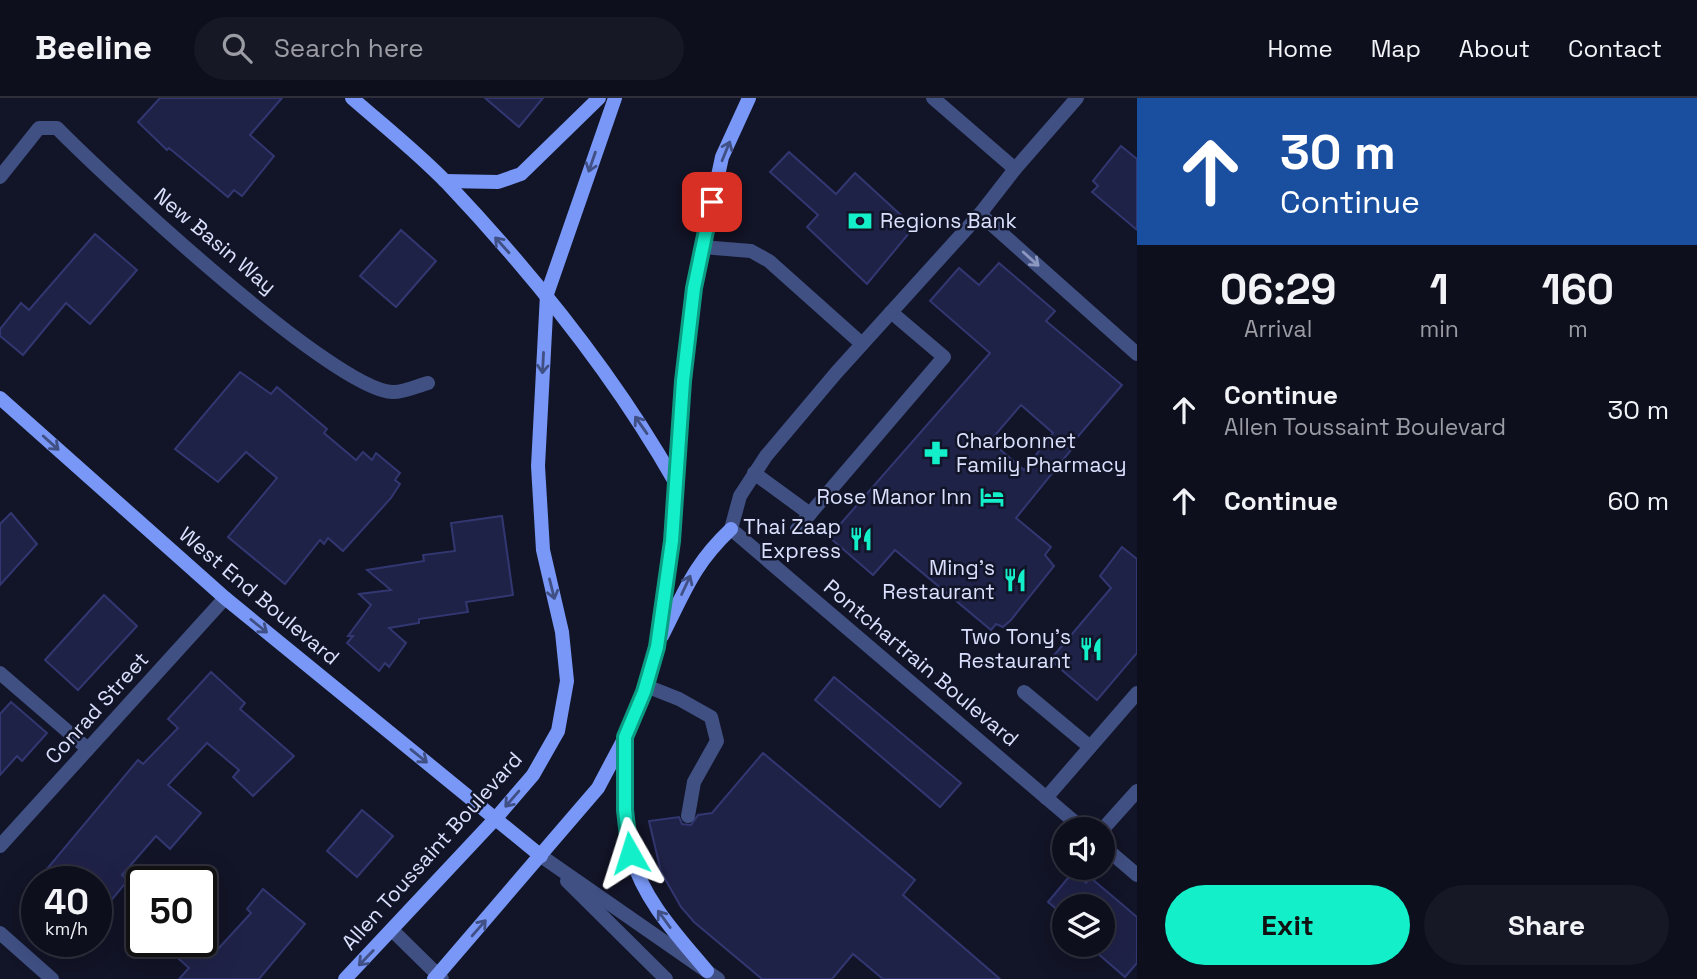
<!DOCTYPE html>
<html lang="en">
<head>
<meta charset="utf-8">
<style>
  body { margin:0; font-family:"Space Grotesk",sans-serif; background:#171826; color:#f1f3f6; height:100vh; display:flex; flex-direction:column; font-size:26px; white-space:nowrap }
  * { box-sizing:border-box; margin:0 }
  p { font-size:23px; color:#9b9ca4 }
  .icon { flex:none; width:38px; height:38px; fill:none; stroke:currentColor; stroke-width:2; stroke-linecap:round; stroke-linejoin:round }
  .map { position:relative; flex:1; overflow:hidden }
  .side { display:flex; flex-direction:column; background:#0e0f1d; width:560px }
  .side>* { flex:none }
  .hud { background:#1a4fa0; color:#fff; overflow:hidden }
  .buttons { position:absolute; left:1052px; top:719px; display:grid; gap:14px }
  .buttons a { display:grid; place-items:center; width:63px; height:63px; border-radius:50%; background:#0e0f1d; box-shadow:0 7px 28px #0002,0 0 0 2px #2e2f3b; font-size:35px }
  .speed { position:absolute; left:21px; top:768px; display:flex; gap:14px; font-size:35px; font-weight:700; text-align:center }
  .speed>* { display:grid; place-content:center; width:91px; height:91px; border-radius:50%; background:#0e0f1d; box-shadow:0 7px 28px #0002,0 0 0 2px #2e2f3b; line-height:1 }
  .speed small { font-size:18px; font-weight:400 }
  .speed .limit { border:4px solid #111; border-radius:10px; background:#fff; color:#111 }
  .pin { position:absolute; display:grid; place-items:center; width:60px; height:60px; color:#fff; margin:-30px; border-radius:14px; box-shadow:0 4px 10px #0006 }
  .me { position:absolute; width:77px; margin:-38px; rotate:354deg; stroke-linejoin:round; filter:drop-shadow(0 0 5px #0008) }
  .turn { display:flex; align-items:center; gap:24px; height:147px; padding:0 28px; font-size:32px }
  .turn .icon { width:91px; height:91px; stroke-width:2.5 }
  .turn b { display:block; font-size:49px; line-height:60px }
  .eta { display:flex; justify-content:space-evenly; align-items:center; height:119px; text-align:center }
  .eta b { font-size:42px; font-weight:800; line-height:49px }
  .primary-button { display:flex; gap:14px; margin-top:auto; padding:14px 28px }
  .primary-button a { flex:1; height:80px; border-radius:42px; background:#13f0c9; color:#111; font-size:28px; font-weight:800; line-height:80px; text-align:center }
  .primary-button a+a { background:#171826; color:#f1f3f6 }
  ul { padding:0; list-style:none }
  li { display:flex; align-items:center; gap:21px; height:91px; padding:0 28px }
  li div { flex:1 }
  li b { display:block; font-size:26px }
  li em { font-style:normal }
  header { display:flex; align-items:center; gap:42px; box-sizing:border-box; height:98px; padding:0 35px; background:#0e0f1d; border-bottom:2px solid #2e2f3b }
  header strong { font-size:33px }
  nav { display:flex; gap:38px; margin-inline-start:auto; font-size:24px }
  .search { width:490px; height:63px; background:#171826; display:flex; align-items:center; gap:18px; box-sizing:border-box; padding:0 24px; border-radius:38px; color:#9b9ca4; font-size:26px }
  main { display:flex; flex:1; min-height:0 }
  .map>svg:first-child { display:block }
  .building { fill:#1f2247; stroke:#323771; stroke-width:2; fill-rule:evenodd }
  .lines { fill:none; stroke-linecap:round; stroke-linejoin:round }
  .service { stroke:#405083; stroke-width:14 }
  .minor { stroke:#405083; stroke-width:14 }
  .tertiary { stroke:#405083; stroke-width:14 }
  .secondary { stroke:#7897f6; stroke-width:14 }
  .oneway { stroke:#404f84 }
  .oneway2 { stroke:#8d98c0 }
  .route-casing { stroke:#0c9c83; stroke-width:18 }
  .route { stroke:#13f0c9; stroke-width:12 }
  .labels { text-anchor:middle; stroke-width:5; stroke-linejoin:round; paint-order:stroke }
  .poi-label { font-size:21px; fill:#dae0fd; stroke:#121427; text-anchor:end }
  .street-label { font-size:21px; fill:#dae0fd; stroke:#121427 }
</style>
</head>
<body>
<header>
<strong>Beeline</strong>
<div class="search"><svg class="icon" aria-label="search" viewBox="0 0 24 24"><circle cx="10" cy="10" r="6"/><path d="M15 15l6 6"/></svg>Search here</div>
<nav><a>Home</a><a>Map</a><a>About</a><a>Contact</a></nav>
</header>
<main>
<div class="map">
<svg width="1137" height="881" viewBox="0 0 1137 881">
  <rect width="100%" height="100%" fill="#121427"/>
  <g class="building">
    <polygon points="160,0 282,0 250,37 274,58 242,98 234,92 228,99 169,50 167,52 138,24"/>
    <polygon points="485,0 543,0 519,29"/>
    <polygon points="1121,48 1137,61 1137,132 1092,94 1098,88 1093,83"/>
    <polygon points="789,54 836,96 855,75 914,129 867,186 807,129 818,117 770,74"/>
    <polygon points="401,132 436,163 396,209 360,178"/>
    <polygon points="95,136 137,172 90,226 66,205 23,257 0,238 0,231 21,205 29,212"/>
    <path d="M999,165L1055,213L1046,223L1122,287L1068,350L1071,352L1016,420L1051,449L1045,457L1054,468L1011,522L1003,529L996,526L991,532L895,452L873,477L829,439L990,255L930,203L959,170L979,187ZM1021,307L1053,335L1024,372L990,343Z"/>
    <polygon points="240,274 271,296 277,289 327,331 324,335 356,362 363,354 372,362 376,355 400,375 395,382 400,386 391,400 343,453 328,440 324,446 320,442 285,486 228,439 277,380 246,354 218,384 175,351"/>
    <polygon points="11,415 37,446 0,487 0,426"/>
    <polygon points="502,418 513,497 466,504 468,514 419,521 419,525 389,530 406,545 389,569 385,565 379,573 347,545 353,538 348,538 371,507 359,496 391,492 367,472 424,463 423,457 455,453 451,425"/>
    <polygon points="1122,449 1137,461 1137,555 1097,602 1050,562 1111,490 1100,478"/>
    <polygon points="104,497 137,528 78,592 45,562"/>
    <polygon points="211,574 245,605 240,611 294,658 253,698 233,679 239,672 207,645 168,687 201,715 170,751 156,738 122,777 128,782 96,821 96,784 36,784 138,662 143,666 178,630 168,621"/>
    <polygon points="834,579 961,685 940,709 815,602"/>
    <polygon points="11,604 47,635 22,663 17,658 0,677 0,616"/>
    <polygon points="763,655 915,782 903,797 1000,881 883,881 853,856 832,881 762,881 694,824 681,809 661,774 649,723 679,719 682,726 691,727 698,717 712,715"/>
    <polygon points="362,712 393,738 357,779 327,753"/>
    <polygon points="1073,774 1086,785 1091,780 1137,819 1137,865 1125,879 1088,847 1102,847 1102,808 1064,808 1064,826 1057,820 1061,815 1048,804"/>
    <polygon points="263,791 305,826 259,881 179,881 189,870 179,861 195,844 201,844 202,836 218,851 251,815 247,811"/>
  </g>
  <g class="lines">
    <g class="service">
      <polyline points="702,149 751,153 769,163 862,246"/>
      <polyline points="754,375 810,416"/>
      <polyline points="797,431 944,259 891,214"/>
      <polyline points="0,575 88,651"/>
      <polyline points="646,588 679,601 711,619 717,643 694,684 688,718"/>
      <polyline points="1024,594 1090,649"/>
      <polyline points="1046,700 1137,595"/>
      <polyline points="1102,732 1137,693"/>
    </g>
    <g class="minor">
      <polyline points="933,0 1015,71"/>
      <polyline points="1077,0 1015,71 980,116 836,275 766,358 740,398 731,431 1084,732"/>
      <path d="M0,79L39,30H57C106,80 333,291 392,294C402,295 417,288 428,285"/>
      <polyline points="980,116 1137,256"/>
      <polyline points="1102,747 1137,777"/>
      <polyline points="0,748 225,500"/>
      <polyline points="393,833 442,881"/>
      <polyline points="0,835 52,881"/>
    </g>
    <g class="tertiary">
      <polyline points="541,758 718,881"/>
      <polyline points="567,783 666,881"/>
    </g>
    <g class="secondary">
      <path d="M352,0C384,28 418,55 447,85C533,176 613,275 675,384"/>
      <polyline points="445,83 498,84 521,76 599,0"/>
      <polyline points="0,300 225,500 541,758"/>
      <path d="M662,538C685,493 693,467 731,431"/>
      <path d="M625,644C625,680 621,721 631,757C644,803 677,837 707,873"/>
      <polyline points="345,881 496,720 533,677 558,633 567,583 562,534 543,452 538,368 547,196 615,0"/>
      <polyline points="434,881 598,690 625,639 644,595 657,549 672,443 683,283 694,190 722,59 749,0"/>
    </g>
  </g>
  <defs><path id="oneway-shaft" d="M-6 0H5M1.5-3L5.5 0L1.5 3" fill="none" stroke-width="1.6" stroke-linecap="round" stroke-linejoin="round" transform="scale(1.75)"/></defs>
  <g class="oneway">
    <use href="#oneway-shaft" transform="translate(726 53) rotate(-68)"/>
    <use href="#oneway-shaft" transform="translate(592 64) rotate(109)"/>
    <use href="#oneway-shaft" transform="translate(502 147) rotate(-132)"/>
    <use href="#oneway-shaft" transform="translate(543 265) rotate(93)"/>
    <use href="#oneway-shaft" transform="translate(641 327) rotate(-125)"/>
    <use href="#oneway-shaft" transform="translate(51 345) rotate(42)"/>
    <use href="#oneway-shaft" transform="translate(686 487) rotate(-65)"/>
    <use href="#oneway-shaft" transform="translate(552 491) rotate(76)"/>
    <use href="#oneway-shaft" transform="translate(259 528) rotate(39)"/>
    <use href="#oneway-shaft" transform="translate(419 658) rotate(39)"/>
    <use href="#oneway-shaft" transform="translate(512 701) rotate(131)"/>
    <use href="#oneway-shaft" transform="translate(664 821) rotate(-126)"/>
    <use href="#oneway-shaft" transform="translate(479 830) rotate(-49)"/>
    <use href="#oneway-shaft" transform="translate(366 860) rotate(134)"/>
  </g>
  <use class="oneway2" href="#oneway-shaft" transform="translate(1031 161) rotate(42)"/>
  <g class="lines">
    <g class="route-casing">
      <polyline id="route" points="630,755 625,712 625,639 644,594 657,549 672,443 683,283 694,190 712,104"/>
    </g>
    <use href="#route" class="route"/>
  </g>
  <defs>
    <g id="bank-bare" transform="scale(1.89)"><path d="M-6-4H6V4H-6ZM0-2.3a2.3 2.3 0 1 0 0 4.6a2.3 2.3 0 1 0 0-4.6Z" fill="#13f0c9" stroke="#121427" stroke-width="2.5" paint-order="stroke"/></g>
    <g id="pharmacy-bare" transform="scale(1.89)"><path d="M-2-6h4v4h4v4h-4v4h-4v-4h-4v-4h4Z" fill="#13f0c9" stroke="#121427" stroke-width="2.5" paint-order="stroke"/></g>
    <g id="hotel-bare" transform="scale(1.89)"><path d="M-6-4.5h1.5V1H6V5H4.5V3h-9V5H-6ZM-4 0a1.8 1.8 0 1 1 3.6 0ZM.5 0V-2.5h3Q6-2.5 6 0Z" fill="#13f0c9" stroke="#121427" stroke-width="2.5" paint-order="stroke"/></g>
    <g id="restaurant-bare" transform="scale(1.89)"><path d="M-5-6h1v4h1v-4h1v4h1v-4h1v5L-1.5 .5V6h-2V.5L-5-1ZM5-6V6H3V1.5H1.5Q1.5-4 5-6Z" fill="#13f0c9" stroke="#121427" stroke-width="2.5" paint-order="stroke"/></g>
  </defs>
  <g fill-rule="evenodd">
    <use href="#bank-bare" x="860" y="123"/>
    <use href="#pharmacy-bare" x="936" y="355"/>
    <use href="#hotel-bare" x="992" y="399"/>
    <use href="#restaurant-bare" x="861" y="441"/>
    <use href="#restaurant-bare" x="1015" y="482"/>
    <use href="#restaurant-bare" x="1091" y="551"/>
  </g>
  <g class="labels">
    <g class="poi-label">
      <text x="880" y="130" text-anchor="start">Regions Bank</text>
      <text x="956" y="350" text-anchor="start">Charbonnet<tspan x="956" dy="24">Family Pharmacy</tspan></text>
      <text x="972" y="406">Rose Manor Inn</text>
      <text x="841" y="436">Thai Zaap<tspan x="841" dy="24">Express</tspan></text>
      <text x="995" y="477">Ming's<tspan x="995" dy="24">Restaurant</tspan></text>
      <text x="1071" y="546">Two Tony's<tspan x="1071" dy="24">Restaurant</tspan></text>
    </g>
    <g class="street-label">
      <text transform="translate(215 143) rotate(40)" y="7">New Basin Way</text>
      <text transform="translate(259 498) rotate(40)" y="7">West End Boulevard</text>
      <text transform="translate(921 565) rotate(40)" y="7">Pontchartrain Boulevard</text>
      <text transform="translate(97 610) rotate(-48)" y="7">Conrad Street</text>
      <text transform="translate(432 753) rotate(-48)" y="7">Allen Toussaint Boulevard</text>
    </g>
  </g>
</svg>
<div class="buttons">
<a><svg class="icon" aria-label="sound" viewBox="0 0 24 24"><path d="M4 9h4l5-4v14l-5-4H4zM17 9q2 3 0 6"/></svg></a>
<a><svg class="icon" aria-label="layers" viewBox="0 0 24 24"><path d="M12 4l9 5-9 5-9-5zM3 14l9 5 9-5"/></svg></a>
</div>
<div class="speed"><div>40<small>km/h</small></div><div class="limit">50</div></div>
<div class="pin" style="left:712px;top:104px;background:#d93025"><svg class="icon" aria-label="arrive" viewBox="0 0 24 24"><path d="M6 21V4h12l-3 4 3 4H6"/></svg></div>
<svg class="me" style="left:630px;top:755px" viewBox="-20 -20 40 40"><path d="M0-17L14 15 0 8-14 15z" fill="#13f0c9" stroke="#fff" stroke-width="4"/></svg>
</div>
<section class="side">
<div class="hud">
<div class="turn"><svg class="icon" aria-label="ahead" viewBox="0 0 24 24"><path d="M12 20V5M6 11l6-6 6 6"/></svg><div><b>30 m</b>Continue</div></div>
</div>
<div class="eta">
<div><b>06:29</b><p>Arrival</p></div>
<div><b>1</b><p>min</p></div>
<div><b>160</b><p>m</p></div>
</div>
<ul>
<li><svg class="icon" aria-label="ahead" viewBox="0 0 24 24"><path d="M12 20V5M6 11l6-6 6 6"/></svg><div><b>Continue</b><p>Allen Toussaint Boulevard</p></div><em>30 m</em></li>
<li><svg class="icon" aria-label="ahead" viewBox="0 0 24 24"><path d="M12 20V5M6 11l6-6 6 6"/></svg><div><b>Continue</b></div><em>60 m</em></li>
</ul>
<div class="primary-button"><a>Exit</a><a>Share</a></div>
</section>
</main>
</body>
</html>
